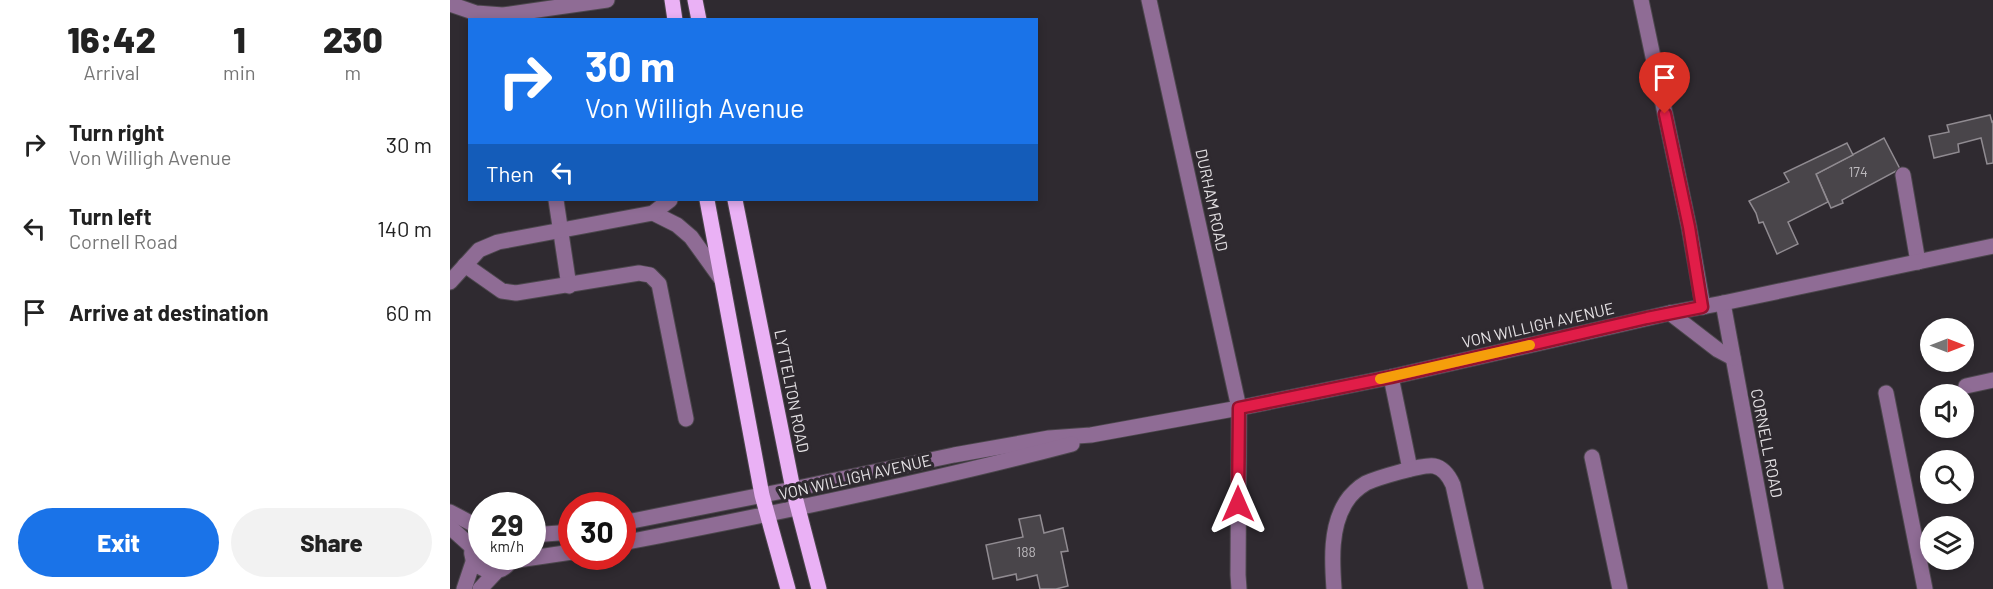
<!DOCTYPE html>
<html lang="en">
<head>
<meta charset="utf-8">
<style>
  body { margin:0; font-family:Barlow,sans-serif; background:#f2f2f2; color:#222; height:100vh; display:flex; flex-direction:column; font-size:22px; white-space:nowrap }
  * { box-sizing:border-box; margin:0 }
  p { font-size:20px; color:#767676 }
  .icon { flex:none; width:33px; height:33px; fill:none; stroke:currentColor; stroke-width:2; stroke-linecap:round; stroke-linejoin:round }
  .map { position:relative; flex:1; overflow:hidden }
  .drawer { display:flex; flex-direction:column; background:#fff; width:450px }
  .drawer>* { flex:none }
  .banner { position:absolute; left:18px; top:18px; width:570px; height:183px; border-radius:0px; box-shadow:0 3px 9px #0003; background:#1a73e8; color:#fff; overflow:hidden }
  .needle { width:39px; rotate:90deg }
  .buttons { position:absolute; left:1470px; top:318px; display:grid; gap:12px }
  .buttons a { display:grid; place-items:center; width:54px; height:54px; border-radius:50%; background:#fff; box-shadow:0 3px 9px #0003; font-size:30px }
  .speed { position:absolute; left:18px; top:492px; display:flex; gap:12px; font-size:30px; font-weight:700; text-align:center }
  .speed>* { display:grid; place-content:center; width:78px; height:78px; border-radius:50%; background:#fff; box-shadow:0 3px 9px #0003; line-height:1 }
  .speed small { font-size:15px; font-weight:400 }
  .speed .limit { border:9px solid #d22; background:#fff; color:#111 }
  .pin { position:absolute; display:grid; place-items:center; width:51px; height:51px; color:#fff; margin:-62px -26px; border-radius:50% 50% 50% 0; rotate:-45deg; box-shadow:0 0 6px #0007 }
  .pin .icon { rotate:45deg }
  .me { position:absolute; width:66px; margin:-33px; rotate:0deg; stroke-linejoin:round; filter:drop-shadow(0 0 4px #0008) }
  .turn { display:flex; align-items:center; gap:21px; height:126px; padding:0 18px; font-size:27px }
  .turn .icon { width:78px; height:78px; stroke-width:2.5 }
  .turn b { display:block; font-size:42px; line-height:51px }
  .then { display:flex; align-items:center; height:57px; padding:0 18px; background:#0003; gap:12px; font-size:22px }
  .eta { display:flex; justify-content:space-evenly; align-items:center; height:102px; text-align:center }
  .eta b { font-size:36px; font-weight:800; line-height:42px }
  .cta { display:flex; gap:12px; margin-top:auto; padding:12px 18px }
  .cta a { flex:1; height:69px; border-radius:36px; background:#1a73e8; color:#fff; font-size:24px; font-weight:800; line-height:69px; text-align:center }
  .cta a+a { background:#f2f2f2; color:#222 }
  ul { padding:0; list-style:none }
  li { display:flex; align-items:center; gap:18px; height:84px; padding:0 18px }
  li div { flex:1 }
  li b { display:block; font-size:22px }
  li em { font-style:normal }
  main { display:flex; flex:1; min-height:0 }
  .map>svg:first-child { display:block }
  .building { fill:#49454a; stroke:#908b91; stroke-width:1.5 }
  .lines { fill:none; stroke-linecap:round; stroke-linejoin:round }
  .minor-casing { stroke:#4c474d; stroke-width:17 }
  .major-casing { stroke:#4c474d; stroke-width:17 }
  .minor { stroke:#8f6c95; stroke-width:15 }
  .major { stroke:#eab1f5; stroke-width:15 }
  .route-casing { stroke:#92132f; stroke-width:15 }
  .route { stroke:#e11d48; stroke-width:10 }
  .slow { stroke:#f59e0b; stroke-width:10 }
  .labels { text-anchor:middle; stroke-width:6; stroke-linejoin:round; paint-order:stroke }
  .number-label { font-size:14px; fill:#bdbabe }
  .street-label { font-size:16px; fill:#e4e1e4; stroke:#2f2a30 }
</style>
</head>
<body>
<main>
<section class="drawer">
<div class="eta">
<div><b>16:42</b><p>Arrival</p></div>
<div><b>1</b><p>min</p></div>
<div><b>230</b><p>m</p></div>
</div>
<ul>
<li><svg class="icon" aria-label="right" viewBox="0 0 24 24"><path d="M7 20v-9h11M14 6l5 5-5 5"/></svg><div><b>Turn right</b><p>Von Willigh Avenue</p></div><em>30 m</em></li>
<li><svg class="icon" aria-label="left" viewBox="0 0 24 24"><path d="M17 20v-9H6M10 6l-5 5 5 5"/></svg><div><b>Turn left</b><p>Cornell Road</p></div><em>140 m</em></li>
<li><svg class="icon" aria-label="arrive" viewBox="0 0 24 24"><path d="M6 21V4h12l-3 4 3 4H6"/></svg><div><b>Arrive at destination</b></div><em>60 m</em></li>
</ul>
<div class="cta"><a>Exit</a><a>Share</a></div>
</section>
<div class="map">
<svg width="1543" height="589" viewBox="0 0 1543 589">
  <rect width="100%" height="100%" fill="#2f2a30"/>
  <g class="building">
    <polygon points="1540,115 1542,122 1543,121 1543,163 1537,164 1531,138 1508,144 1509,152 1484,158 1479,136 1499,132 1497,125"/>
    <polygon points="1434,138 1450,169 1392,200 1393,203 1381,208 1366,174"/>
    <polygon points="1397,143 1403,155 1366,174 1378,202 1338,222 1348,244 1327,254 1313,222 1309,223 1306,213 1299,201 1339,182 1334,173"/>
    <polygon points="590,515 594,533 613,528 618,551 611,552 618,586 606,589 590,589 587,575 567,580 566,574 543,579 536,545 573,537 569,519"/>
  </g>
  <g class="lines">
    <g class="minor-casing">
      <g id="minor">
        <polyline points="699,0 789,408 788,575 789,589"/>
        <polyline points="1191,0 1239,227 1253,307"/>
        <polyline points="0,4 26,13 53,15 157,0"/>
        <polyline points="1453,175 1468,262"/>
        <polyline points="106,200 119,286"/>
        <polyline points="203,213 227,225 241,237 272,280"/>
        <polyline points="15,265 52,291 66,293 189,273 200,275 209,284 236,419"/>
        <polyline points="0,282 29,250 48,242 203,213 220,200"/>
        <polyline points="1273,303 1326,589"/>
        <polyline points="1220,313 1268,350 1283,358"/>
        <polyline points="941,377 960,469"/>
        <polyline points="1516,386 1543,380"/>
        <polyline points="1436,393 1475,589"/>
        <polyline points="1142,457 1170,589"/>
        <polyline points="0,512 32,529"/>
        <polyline points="172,523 343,489 504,455 599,438 641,435 789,408 941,377 1220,313 1273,303 1543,246"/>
        <polyline points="0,527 22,547"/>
        <path d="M32,535C0,561 52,589 62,556"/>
        <polyline points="82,535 122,532"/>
        <path d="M172,543C323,514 474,483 622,444"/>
        <polyline points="61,561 122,552"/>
        <polyline points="14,589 23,562"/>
        <polyline points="30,589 45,573"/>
        <path d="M884,589C882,561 880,527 896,502C900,495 909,487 916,483C927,478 973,464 984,466C994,468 999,476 1003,485L1026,589"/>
      </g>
    </g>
    <g class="major-casing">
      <g id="major">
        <polyline points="222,0 225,20"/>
        <polyline points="245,0 249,20"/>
        <polyline points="257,200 312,495 338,589"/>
        <polyline points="285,200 343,489 369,589"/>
      </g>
    </g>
    <use href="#minor" class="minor"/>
    <use href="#major" class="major"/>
  </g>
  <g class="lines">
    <g class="route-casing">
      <polyline id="route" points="788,504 789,408 941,377 1197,318 1252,307 1239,227 1215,114"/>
    </g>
    <use href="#route" class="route"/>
    <polyline class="slow" points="930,379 1080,345"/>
  </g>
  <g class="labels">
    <g class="number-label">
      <text x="1408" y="177">174</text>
      <text x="576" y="557">188</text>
    </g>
    <g class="street-label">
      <text transform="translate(762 200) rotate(78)" y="6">DURHAM ROAD</text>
      <text transform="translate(1088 325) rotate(-13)" y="6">VON WILLIGH AVENUE</text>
      <text transform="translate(342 391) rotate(79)" y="6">LYTTELTON ROAD</text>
      <text transform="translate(1317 443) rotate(79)" y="6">CORNELL ROAD</text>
      <text transform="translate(405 477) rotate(-13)" y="6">VON WILLIGH AVENUE</text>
    </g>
  </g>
</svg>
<div class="buttons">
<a><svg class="needle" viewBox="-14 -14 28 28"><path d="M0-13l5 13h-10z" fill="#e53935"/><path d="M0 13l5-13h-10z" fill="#767676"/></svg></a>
<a><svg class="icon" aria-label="sound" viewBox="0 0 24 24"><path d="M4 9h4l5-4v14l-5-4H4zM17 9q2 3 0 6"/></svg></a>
<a><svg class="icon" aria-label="search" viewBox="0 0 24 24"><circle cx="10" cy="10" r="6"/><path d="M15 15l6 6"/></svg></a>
<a><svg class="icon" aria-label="layers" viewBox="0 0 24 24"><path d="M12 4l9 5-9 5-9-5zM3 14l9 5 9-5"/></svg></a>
</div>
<div class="speed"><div>29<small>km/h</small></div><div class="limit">30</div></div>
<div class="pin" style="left:1215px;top:114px;background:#d93025"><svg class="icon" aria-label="arrive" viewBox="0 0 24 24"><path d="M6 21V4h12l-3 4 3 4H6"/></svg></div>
<svg class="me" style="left:788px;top:504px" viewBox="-20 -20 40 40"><path d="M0-17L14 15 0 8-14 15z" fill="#e11d48" stroke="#fff" stroke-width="4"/></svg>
<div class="banner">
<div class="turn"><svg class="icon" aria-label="right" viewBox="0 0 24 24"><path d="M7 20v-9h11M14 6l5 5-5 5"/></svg><div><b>30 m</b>Von Willigh Avenue</div></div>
<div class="then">Then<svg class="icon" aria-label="left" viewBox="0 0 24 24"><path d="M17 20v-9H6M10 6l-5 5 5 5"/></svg></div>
</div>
</div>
</main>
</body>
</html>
